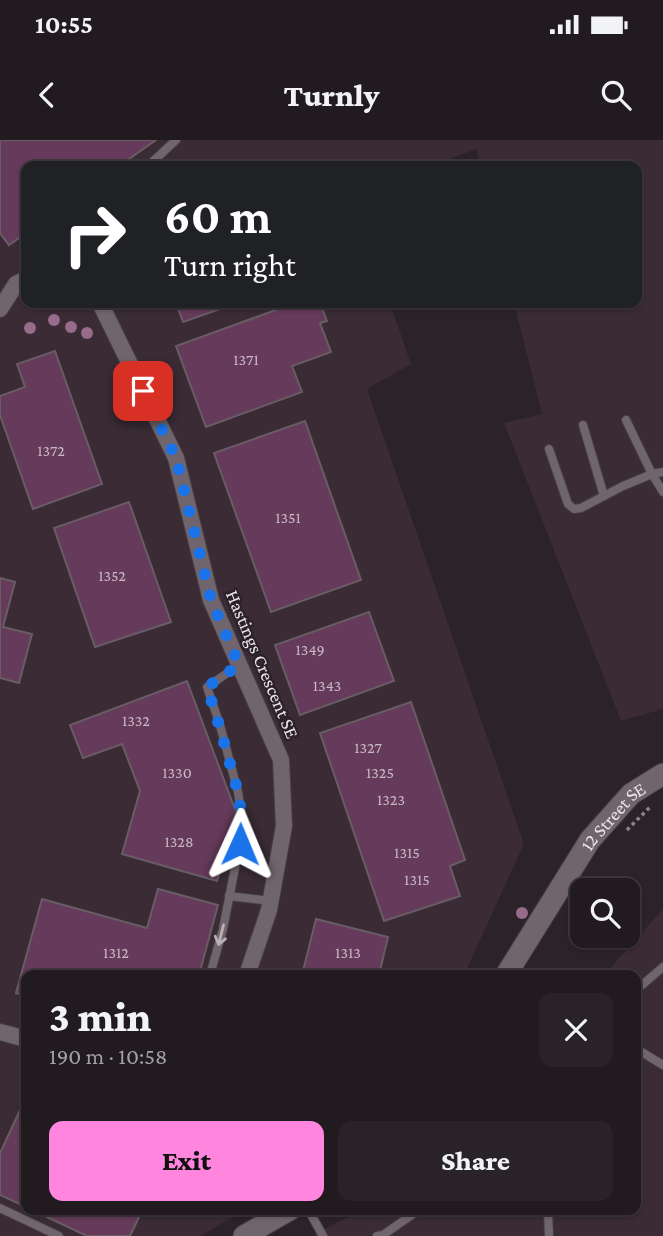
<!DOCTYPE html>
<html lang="en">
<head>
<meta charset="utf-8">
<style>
  body { margin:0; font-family:"Crimson Pro",serif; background:#292328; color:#f1f3f6; height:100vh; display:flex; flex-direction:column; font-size:26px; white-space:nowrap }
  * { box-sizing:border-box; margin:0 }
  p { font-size:23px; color:#a2a1a4 }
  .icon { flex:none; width:38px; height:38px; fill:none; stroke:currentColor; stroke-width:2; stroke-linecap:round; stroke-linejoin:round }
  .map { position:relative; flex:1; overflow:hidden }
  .drawer { position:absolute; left:21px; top:830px; width:620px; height:245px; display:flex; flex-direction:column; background:#211a1f; border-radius:14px; box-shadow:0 2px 5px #0004,0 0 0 2px #3e383d }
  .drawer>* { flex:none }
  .hud { position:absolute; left:21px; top:21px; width:621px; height:147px; border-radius:14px; box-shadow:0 2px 5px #0004,0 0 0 2px #3e383d; background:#202124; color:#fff; overflow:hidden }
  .buttons { position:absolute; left:570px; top:738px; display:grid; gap:14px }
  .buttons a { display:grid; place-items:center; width:70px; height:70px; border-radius:14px; background:#211a1f; box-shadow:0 2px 5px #0004,0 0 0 2px #3e383d; font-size:35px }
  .pin { position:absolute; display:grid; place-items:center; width:60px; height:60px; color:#fff; margin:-30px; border-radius:14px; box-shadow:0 4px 10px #0006 }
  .me { position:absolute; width:77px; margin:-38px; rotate:1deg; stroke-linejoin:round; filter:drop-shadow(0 0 5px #0008) }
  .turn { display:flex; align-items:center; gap:24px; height:147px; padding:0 28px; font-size:32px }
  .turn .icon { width:91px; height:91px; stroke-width:2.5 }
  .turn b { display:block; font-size:49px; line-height:60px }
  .round { display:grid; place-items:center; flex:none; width:74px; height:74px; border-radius:14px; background:#292328 }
  .headline { display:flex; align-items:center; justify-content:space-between; height:119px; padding:0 28px }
  h1 { font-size:42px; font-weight:800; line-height:52px }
  .primary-button { display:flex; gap:14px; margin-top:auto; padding:14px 28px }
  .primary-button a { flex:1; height:80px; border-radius:14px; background:#ff85df; color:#111; font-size:28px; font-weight:800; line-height:80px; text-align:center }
  .primary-button a+a { background:#292328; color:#f1f3f6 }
  .status { display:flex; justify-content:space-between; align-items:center; height:49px; padding:0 35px; background:#211a1f; direction:ltr }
  .status svg { height:19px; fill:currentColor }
  header { display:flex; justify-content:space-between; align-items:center; height:91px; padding:0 28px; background:#211a1f; font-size:32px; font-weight:800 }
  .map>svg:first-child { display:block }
  .built { fill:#3a2b35 }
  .building { fill:#663a5a; stroke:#685d64; stroke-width:2 }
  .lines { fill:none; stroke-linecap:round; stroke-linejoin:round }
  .lane-casing { stroke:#474044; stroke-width:10 }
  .street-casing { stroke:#474044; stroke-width:18 }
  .secondary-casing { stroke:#474044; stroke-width:23 }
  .path { stroke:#8d848a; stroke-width:3.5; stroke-dasharray:3.5 3.5; stroke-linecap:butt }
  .lane { stroke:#70656c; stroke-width:8 }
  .street { stroke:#70656c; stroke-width:16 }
  .secondary { stroke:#70656c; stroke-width:21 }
  .tree { fill:#976b8a }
  .oneway { stroke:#b9b1b6 }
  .route { stroke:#1a73e8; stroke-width:12; stroke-dasharray:0 21.6 }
  .labels { text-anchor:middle; stroke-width:5; stroke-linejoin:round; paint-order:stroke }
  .number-label { font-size:16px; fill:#c9b9c4 }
  .street-label { font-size:19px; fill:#eae3e7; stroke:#2c2229 }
</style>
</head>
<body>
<div class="status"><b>10:55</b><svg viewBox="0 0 49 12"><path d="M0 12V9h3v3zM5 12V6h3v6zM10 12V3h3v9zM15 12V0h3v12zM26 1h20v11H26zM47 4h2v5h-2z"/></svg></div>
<header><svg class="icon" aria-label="back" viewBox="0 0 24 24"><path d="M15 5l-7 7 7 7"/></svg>Turnly<svg class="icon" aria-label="search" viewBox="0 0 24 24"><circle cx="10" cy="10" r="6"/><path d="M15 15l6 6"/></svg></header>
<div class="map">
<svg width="663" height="1096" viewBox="0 0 663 1096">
  <rect width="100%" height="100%" fill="#2c2229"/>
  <g class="built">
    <polygon points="0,0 663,0 663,569 621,581 504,283 542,274 514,163 637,163 637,26 481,26 476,9 431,26 26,26 26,163 390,163 411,224 367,249 524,704 464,835 26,835 26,1069 247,1069 200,1096 0,1096"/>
    <polygon points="663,769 663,1096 312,1096 363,1069 635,1069 635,835 604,835"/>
  </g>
  <g class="building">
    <polygon points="0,0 156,0 119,26 26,26 26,93 9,105 0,93"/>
    <polygon points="176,163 237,163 183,182"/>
    <polygon points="295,163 320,163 327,181 320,183 331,212 292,226 302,252 206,287 176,206"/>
    <polygon points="55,211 102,344 33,369 0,275 0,256 25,247 17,224"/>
    <polygon points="305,281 361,440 271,472 214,313"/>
    <polygon points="129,362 171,482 95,507 54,388"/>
    <polygon points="0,438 15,442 3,487 32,494 19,543 0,538"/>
    <polygon points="369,472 394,541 300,575 275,505"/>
    <polygon points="187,541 236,672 217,741 122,714 140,651 122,604 83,618 70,585"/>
    <polygon points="411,562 465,720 450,726 460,756 384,781 320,593"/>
    <polygon points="158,749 218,765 199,835 26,835 26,856 16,853 42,759 147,788"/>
    <polygon points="316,779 388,797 379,835 302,835"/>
    <polygon points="26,957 26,1067 0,1055 0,1013"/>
    <polygon points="30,1069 143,1069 130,1096 87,1096"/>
  </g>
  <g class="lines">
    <g class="lane-casing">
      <g id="lane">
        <polyline points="148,26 176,0"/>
        <polyline points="626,280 652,334 663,332"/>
        <polyline points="583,285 604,356"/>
        <polyline points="549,309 568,364 574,369 581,368 623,346 652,334 663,352"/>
        <polyline points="229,756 271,761"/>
        <polyline points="210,835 223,789 243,687 238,652 220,585 207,547 239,525"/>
        <polyline points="635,851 663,827"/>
        <polyline points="635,908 663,925"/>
        <polyline points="0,1068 59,1096"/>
        <polyline points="308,1069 323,1096"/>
        <polyline points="548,1072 549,1096"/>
        <polyline points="377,1096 383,1095 420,1069"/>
      </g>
    </g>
    <g class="street-casing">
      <g id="street">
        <polyline points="100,163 176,318 211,460 281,620 284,686 269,770 247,835"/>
        <polyline points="0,169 16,144 26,139"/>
        <polyline points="0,892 26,899"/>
      </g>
    </g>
    <g class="secondary-casing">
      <g id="secondary">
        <path id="s1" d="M506,835L590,700L631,654L663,634"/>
        <polyline points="244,1096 291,1069"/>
      </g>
    </g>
    <g class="path">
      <polyline points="627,690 651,666"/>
      <polyline points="324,1074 332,1069"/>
    </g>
    <use href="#lane" class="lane"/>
    <use href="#street" class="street"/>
    <use href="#secondary" class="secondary"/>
  </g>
  <g class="tree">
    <circle cx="54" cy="180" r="6"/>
    <circle cx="71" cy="187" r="6"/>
    <circle cx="30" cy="188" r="6"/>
    <circle cx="87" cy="193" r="6"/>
    <circle cx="522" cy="773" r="6"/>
  </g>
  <defs><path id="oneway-shaft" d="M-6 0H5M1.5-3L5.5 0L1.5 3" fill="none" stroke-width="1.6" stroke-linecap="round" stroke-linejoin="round" transform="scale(1.75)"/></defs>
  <use class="oneway" href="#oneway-shaft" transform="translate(221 795) rotate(104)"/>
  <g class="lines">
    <polyline class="route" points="143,251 176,318 211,460 239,525 207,547 219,585 238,652 243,687 240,704"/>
  </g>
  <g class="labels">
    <g class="number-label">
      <text x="246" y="225">1371</text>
      <text x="51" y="316">1372</text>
      <text x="288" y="383">1351</text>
      <text x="112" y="441">1352</text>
      <text x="310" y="515">1349</text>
      <text x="327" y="551">1343</text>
      <text x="136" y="586">1332</text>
      <text x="368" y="613">1327</text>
      <text x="177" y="638">1330</text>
      <text x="380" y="638">1325</text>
      <text x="391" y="665">1323</text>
      <text x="179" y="707">1328</text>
      <text x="407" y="718">1315</text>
      <text x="417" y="745">1315</text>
      <text x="116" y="818">1312</text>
      <text x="348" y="818">1313</text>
    </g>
    <g class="street-label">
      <text transform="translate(263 524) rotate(67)" y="7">Hastings Crescent SE</text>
      <text dy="7" stroke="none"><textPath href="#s1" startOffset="192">12 Street SE</textPath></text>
    </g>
  </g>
</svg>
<div class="buttons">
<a><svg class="icon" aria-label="search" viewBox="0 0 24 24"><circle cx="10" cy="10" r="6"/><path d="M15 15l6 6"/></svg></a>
</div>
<div class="pin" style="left:143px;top:251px;background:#d93025"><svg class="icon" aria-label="arrive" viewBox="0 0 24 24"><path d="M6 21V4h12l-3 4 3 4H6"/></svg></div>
<svg class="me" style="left:240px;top:704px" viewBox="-20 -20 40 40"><path d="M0-17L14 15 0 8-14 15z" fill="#1a73e8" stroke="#fff" stroke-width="4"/></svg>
<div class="hud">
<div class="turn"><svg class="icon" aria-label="right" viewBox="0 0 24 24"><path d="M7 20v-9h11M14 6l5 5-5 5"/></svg><div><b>60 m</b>Turn right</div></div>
</div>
<section class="drawer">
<div class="headline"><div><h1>3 min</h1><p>190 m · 10:58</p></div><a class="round"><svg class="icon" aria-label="close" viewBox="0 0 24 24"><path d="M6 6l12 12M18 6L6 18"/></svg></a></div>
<div class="primary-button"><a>Exit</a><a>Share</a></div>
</section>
</div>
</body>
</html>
